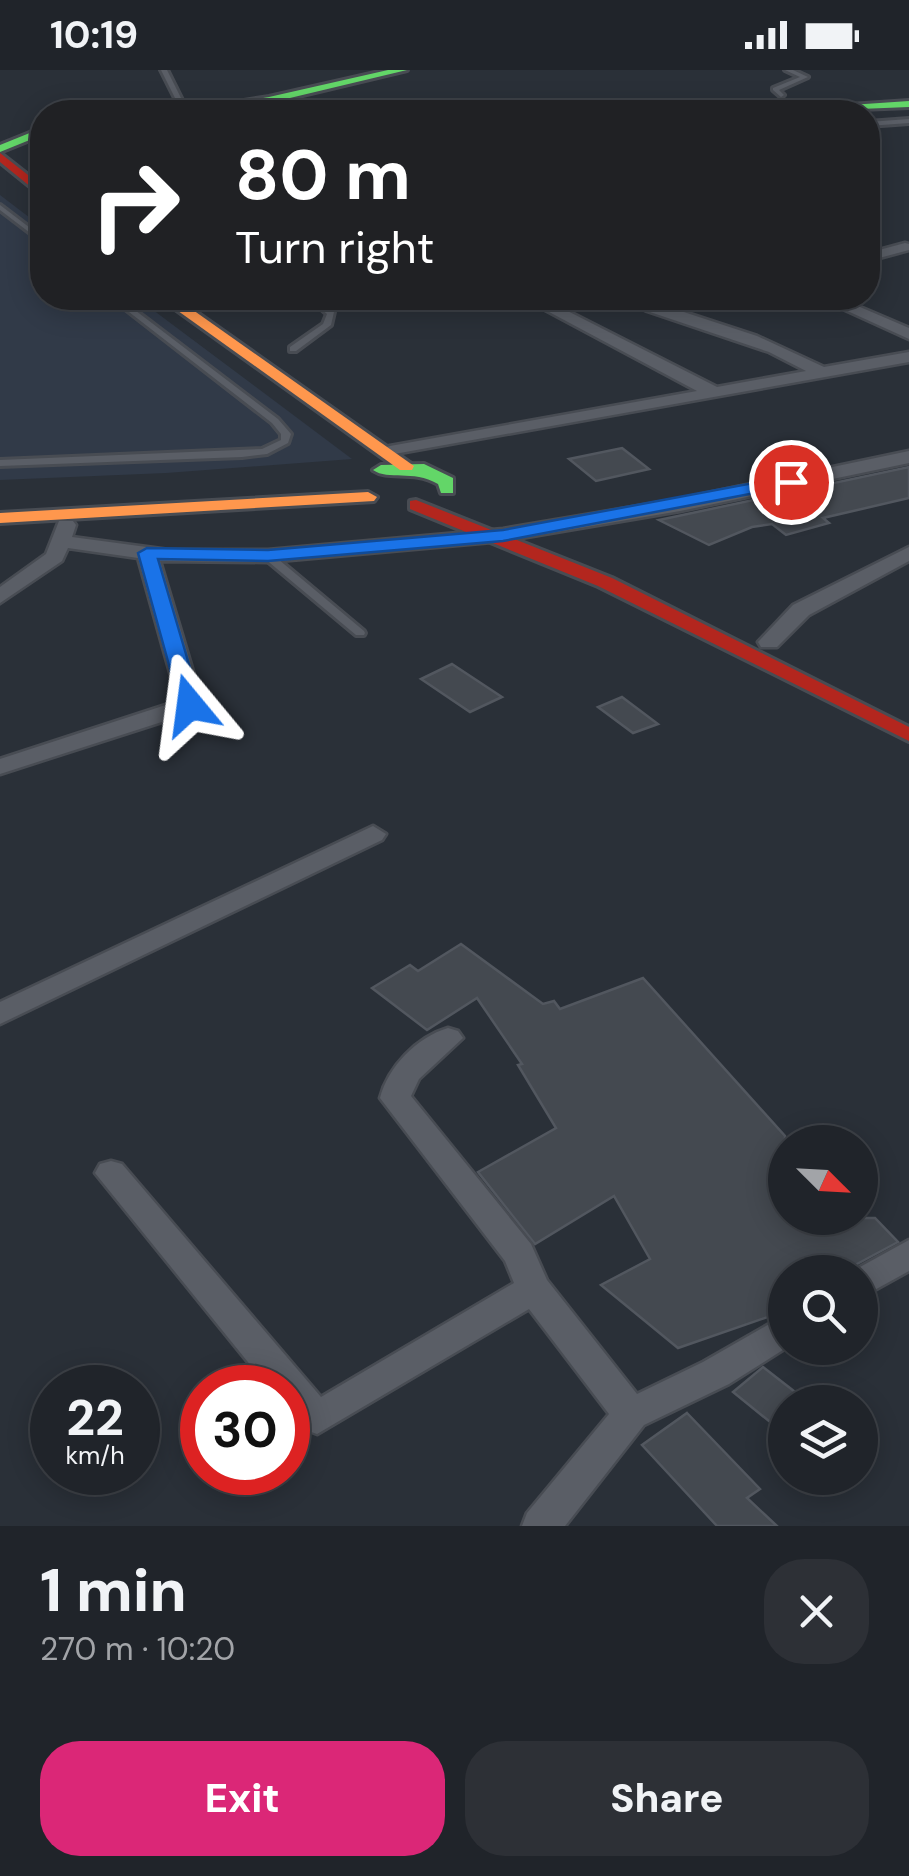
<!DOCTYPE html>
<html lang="en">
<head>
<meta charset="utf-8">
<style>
  body { margin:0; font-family:"DM Sans",sans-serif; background:#2d3036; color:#f1f3f6; height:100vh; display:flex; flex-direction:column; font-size:38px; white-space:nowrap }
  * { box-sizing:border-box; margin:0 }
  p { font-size:32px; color:#a2a4a8 }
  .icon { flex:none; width:55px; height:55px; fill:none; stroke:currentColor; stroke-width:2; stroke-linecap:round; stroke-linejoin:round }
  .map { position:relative; height:1456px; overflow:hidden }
  .panel { display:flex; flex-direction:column; background:#20242a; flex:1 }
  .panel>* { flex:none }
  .hud { position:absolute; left:30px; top:30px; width:850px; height:210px; border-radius:40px; box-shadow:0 5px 25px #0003,0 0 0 2px #3d4147; background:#202124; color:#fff; overflow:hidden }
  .needle { width:65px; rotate:114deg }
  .buttons { position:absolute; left:768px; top:1055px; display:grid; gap:20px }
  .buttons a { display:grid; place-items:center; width:110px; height:110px; border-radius:50%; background:#20242a; box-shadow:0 5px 25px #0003,0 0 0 2px #3d4147; font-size:50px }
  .speed { position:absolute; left:30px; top:1295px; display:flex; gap:20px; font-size:50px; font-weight:700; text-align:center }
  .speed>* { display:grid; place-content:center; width:130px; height:130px; border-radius:50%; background:#20242a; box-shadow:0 5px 25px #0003,0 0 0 2px #3d4147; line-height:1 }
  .speed small { font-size:25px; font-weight:400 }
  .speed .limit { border:15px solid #d22; background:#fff; color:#111 }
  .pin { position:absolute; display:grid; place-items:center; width:85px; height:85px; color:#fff; margin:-42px; border:5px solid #fff; border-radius:50%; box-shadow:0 2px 10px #0007 }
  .me { position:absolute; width:110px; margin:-55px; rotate:344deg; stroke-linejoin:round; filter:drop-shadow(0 0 8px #0008) }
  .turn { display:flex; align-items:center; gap:35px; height:210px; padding:0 40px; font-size:45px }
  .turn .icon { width:130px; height:130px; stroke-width:2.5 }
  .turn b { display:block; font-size:70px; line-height:85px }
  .round { display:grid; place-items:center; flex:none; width:105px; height:105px; border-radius:40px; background:#2d3036 }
  .summary { display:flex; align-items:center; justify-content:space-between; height:170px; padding:0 40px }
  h1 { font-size:60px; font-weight:800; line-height:75px }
  .action { display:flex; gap:20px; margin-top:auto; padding:20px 40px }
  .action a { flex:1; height:115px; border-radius:40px; background:#db2777; color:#fff; font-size:40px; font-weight:800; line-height:115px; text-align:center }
  .action a+a { background:#2d3036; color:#f1f3f6 }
  .status { display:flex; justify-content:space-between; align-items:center; height:70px; padding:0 50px; background:#20242a; direction:ltr }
  .status svg { height:28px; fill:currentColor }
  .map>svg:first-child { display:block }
  .airport { fill:#313a48 }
  .building { fill:#444950; stroke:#52575f; stroke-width:2.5 }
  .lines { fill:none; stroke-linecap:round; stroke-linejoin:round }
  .lane-casing { stroke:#484c53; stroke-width:6 }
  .street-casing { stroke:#484c53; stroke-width:5 }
  .fast-casing { stroke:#484c53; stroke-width:6 }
  .slow-casing { stroke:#484c53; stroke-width:6 }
  .jam-casing { stroke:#484c53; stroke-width:6 }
  .lane { fill:#5a5e66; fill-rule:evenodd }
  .street { fill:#5a5e66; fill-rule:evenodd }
  .fast { fill:#63d668; fill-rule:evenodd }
  .slow { fill:#ff974d; fill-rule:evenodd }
  .jam { fill:#b3261e; fill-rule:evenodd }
  .route { fill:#1a73e8; stroke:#114b97; stroke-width:2.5 }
</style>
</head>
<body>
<div class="status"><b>10:19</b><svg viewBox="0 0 49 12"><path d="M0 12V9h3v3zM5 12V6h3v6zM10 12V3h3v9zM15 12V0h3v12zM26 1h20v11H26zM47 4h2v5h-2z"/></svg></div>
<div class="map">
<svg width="909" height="1456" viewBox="0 0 909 1456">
  <rect width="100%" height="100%" fill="#2a3038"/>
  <polygon class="airport" points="0,125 42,157 42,228 137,228 352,389 166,403 0,410"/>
  <g class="building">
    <polygon points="622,378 649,399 596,411 569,389"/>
    <polygon points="909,397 909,428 823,448 829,453 786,465 772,454 752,457 709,475 659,450"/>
    <polygon points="452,594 502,627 470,642 421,609"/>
    <polygon points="622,627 658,654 633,663 598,637"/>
    <polygon points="461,874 543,934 554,931 560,939 643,908 785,1066 785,1148 875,1148 898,1172 842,1202 785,1202 785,1241 678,1278 601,1215 650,1189 614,1126 535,1174 478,1102 556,1058 518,995 522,994 477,928 427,960 372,918 410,895 418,901"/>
    <polygon points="763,1297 808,1332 785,1332 785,1364 733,1322"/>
    <polygon points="687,1343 760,1419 747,1428 777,1456 717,1456 642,1375"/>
  </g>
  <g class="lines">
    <g class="lane-casing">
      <g id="lane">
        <polygon points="161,0 167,0 188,42 182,42"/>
        <polygon points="785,0 793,0 808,7 779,20 784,25 781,27 773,20 773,18 800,7"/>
        <polygon points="909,49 909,53 868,56 868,52"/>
        <polygon points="0,135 42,167 42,172 0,140"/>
        <polygon points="111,228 119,228 278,349 291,364 288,373 267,384 242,387 0,396 0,390 262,379 281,370 281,364 272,353"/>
        <polygon points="309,228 317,228 334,242 331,255 296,281 290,281 290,277 323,254 327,244"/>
        <polygon points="268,483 272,484 364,561 365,563 364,565 356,565 264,488 263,486"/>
      </g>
    </g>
    <g class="street-casing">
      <g id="street">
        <polygon points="905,173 909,174 909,180 868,191 868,183"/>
        <polygon points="523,228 542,228 717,317 806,301 769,282 647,241 621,228 641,228 757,266 824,297 909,282 909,292 383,386 383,378 390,376 697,321"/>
        <polygon points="819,228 839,228 909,258 909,269"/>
        <polygon points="909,381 909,393 680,441 503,471 268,492 160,491 203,635 199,640 0,704 0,689 178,631 138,488 68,478 62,491 0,533 0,517 46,484 59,451 73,451 76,455 72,467 169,480 268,480 503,459 680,429"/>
        <polygon points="909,477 909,491 809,545 777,577 761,577 758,572 793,535"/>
        <polygon points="373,756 386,764 382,770 0,954 0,932"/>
        <path d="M448,958L458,961L463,968L419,1009L411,1026L531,1174L547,1210L637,1324L703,1292L785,1245L786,1278L729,1314L644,1355L565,1456H522L527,1443L609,1344L529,1239L317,1364C294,1356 288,1341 288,1318H269L95,1103L100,1094L111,1091L122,1094L321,1327L514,1213L505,1191L380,1028C388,997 417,967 448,958Z"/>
        <polygon points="909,1170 909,1201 860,1228 860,1202 851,1202"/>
      </g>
    </g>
    <g class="fast-casing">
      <g id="fast">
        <polygon points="388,0 407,0 269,33 200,42 175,42 269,27"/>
        <polygon points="909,31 909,37 786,42 791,39"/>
        <polygon points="42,58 42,65 0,82 0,75"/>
        <path d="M424,394L453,408V423H441L438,414C412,399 389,411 373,400L381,395Z"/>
      </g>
    </g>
    <g class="slow-casing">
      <g id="slow">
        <polygon points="160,228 176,228 414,396 412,400 400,400"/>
        <polygon points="368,422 377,427 374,431 0,453 0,443"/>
      </g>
    </g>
    <g class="jam-casing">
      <g id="jam">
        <polygon points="0,83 42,116 42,126 0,92"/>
        <polygon points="416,430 612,508 909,657 909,671 598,516 410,439 410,431"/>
      </g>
    </g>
    <use href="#lane" class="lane"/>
    <use href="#street" class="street"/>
    <use href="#fast" class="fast"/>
    <use href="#slow" class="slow"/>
    <use href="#jam" class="jam"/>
  </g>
  <polygon class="route" points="791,406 800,412 797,415 503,471 268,491 158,489 201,635 190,641 180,635 138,483 147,478 268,480 503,460"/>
</svg>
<div class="buttons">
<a><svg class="needle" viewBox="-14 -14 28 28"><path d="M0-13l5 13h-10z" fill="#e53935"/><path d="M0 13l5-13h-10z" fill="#a2a4a8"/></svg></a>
<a><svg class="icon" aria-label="search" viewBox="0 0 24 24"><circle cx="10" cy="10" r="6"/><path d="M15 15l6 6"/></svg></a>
<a><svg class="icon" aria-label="layers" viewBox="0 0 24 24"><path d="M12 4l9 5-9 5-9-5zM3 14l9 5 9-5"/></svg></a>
</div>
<div class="speed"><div>22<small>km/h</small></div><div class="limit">30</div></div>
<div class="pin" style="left:791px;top:412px;background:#d93025"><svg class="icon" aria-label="arrive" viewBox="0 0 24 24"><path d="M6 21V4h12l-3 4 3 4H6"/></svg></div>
<svg class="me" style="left:190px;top:635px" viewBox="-20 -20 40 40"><path d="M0-17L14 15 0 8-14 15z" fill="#1a73e8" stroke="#fff" stroke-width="4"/></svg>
<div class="hud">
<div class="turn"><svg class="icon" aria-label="right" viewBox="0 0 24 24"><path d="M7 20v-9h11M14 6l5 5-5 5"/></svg><div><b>80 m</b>Turn right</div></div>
</div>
</div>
<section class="panel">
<div class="summary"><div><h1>1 min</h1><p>270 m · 10:20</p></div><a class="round"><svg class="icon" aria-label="close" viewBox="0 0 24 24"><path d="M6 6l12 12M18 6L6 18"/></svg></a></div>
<div class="action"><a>Exit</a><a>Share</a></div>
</section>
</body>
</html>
